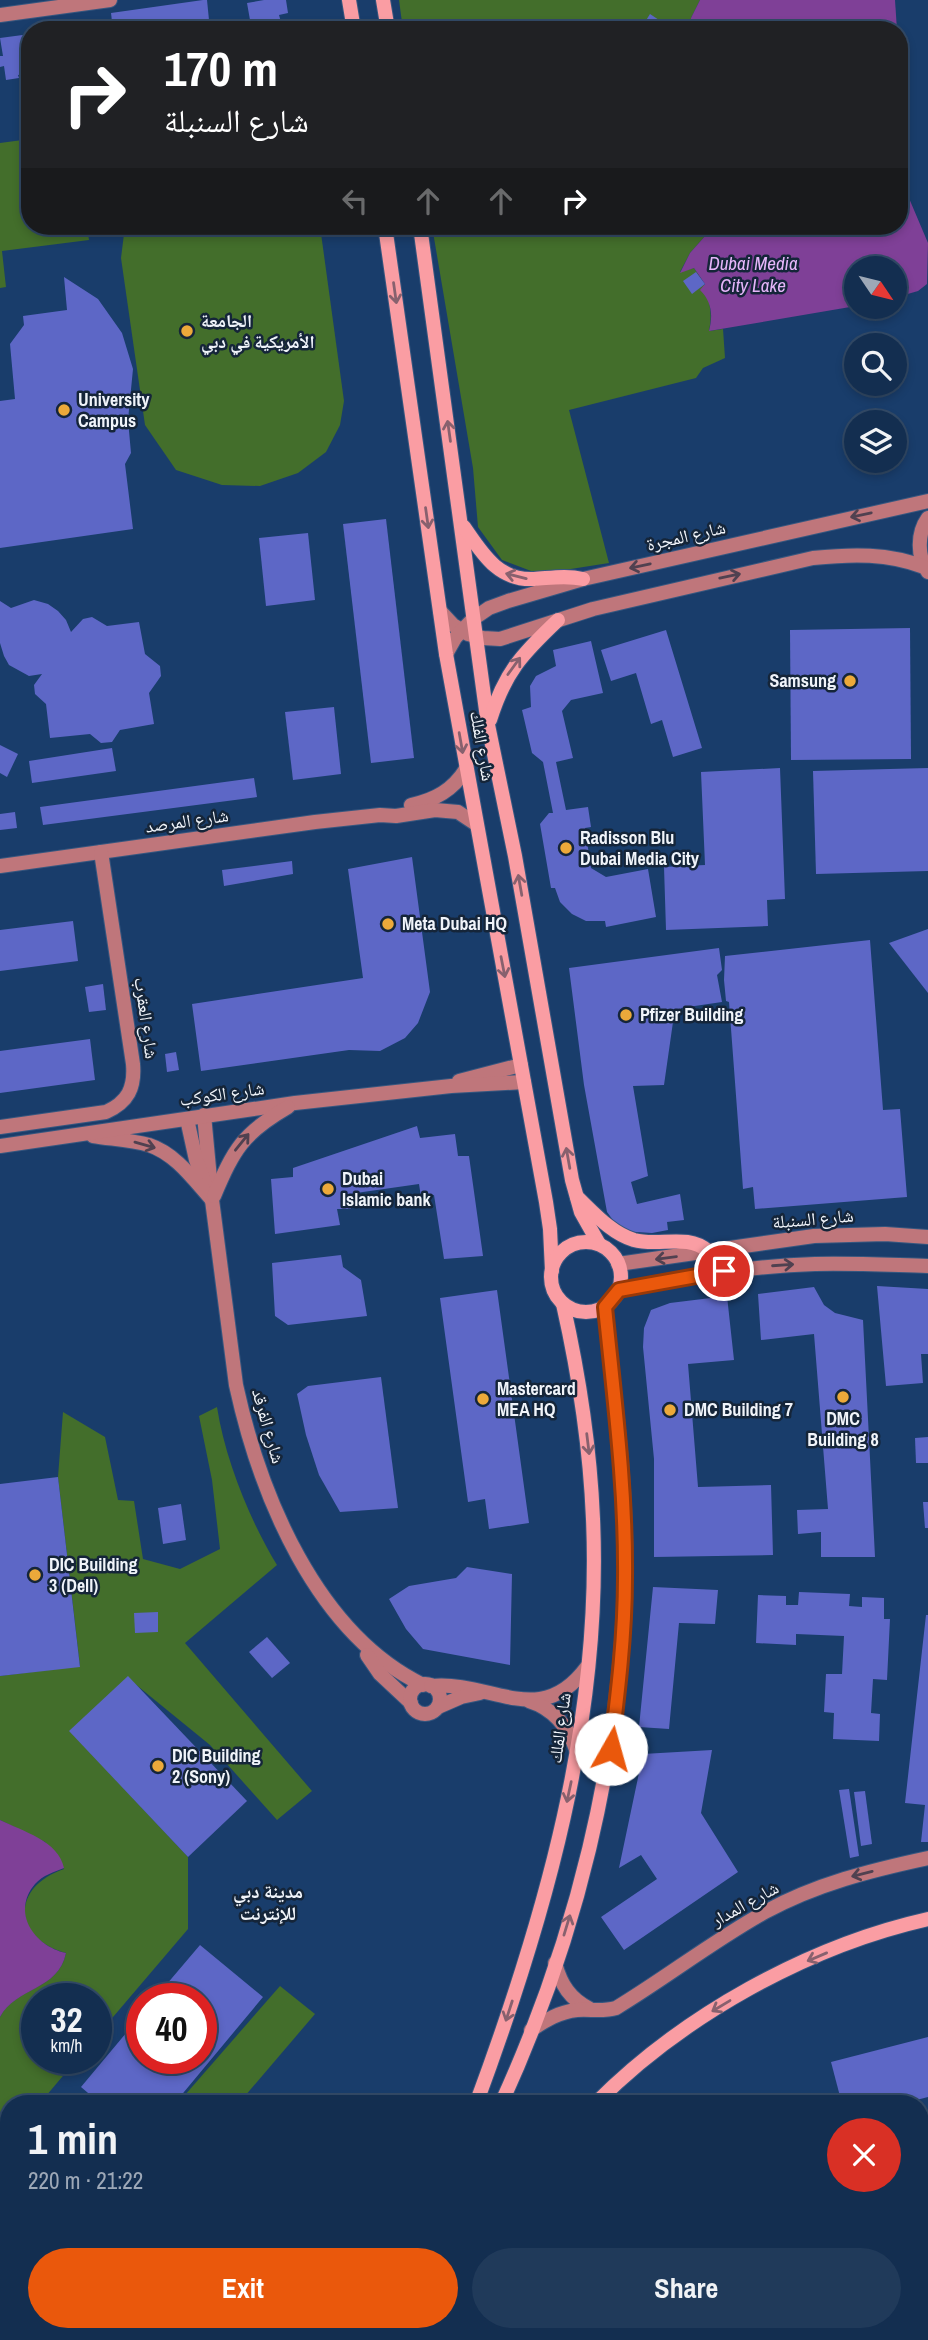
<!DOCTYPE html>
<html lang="en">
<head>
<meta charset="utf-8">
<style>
  body { margin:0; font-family:"Archivo Narrow","Noto Naskh Arabic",sans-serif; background:#203a5a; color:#f1f3f6; height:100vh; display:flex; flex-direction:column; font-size:26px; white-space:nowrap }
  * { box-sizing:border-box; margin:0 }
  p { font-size:23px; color:#9da8b7 }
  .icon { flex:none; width:38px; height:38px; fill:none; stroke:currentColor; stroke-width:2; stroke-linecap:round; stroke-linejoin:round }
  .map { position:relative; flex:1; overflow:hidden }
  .sheet { position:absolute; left:0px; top:2095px; width:929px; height:247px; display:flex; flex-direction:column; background:#132e50; border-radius:28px 28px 0 0; box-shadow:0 4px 10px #0003,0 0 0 2px #324a67 }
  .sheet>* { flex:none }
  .top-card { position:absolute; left:21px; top:21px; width:887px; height:214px; border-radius:28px; box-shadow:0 4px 10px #0003,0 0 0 2px #324a67; background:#202124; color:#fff; overflow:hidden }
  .needle { width:46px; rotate:125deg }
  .fabs { position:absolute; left:844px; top:256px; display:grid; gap:14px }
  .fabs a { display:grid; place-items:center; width:63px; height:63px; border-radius:50%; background:#132e50; box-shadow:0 4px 10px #0003,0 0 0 2px #324a67; font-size:35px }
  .speed { position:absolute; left:21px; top:1983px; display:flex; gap:14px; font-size:35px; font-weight:700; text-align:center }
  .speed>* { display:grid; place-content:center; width:91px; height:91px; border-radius:50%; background:#132e50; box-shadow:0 4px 10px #0003,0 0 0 2px #324a67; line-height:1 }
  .speed small { font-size:18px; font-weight:400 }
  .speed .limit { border:10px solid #d22; background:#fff; color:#111 }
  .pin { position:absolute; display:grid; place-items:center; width:60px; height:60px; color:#fff; margin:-30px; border:4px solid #fff; border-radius:50%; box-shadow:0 2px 7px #0007 }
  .me { position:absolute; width:77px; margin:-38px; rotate:7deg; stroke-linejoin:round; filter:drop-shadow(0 0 5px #0008) }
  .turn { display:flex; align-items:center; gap:24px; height:147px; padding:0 28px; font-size:32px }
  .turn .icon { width:91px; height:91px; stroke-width:2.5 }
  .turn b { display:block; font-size:49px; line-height:60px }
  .lanes { display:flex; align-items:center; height:66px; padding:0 28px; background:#0003; justify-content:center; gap:35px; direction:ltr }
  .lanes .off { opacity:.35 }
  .round { display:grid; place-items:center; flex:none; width:74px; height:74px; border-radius:37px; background:#203a5a }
  .summary { display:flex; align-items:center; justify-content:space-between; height:119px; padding:0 28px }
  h1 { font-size:42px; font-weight:700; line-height:52px }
  .action { display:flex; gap:14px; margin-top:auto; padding:14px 28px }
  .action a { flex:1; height:80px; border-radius:42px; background:#ea580c; color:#fff; font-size:28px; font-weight:700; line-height:80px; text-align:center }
  .action a+a { background:#203a5a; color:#f1f3f6 }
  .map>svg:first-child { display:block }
  .green { fill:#436e2b }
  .water { fill:#7f4097 }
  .building { fill:#5d67c6 }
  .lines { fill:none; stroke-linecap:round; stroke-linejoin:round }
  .street-casing { stroke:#37577f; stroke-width:16 }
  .secondary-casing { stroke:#37577f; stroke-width:16 }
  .highway-casing { stroke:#37577f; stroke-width:23 }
  .street { stroke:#bf767b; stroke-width:14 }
  .secondary { stroke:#fa9da3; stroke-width:14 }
  .highway { stroke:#fdfdfd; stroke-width:21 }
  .oneway { stroke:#88616e }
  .oneway2 { stroke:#504150 }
  .route-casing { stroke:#983908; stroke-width:18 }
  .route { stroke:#ea580c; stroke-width:12 }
  .poi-dot { fill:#eca93a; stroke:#152539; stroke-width:2.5 }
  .labels { text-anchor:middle; stroke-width:5; stroke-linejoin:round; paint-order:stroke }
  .poi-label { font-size:18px; font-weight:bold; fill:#f0f4fa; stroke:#152539; text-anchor:start }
  .street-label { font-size:18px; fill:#f0f4fa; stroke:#152539 }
  .water-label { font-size:19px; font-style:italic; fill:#e5b5f9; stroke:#152539 }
  .neighbourhood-label { font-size:19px; font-weight:bold; fill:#f0f4fa; stroke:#152539 }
</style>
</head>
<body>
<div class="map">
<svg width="928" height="2340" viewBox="0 0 928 2340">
  <rect width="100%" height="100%" fill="#193d6b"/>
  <g class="green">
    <polygon points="399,0 700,0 691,18 692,30 403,30"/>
    <polygon points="30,139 30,226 87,226 89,240 2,251 6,287 0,288 0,143"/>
    <polygon points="125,226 320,226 344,401 340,425 326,452 298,473 260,486 222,485 176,470 145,425 121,258"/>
    <path d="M432,226H714L690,253L680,272L694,268C707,286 714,309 709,331L723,329L725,358L703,368L696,378L569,410L609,563L539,574L502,560L478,527L473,468Z"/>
    <path d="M217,1407C225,1459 250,1521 277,1565L185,1643L312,1791L277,1820L210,1745L129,1679L70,1731L188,1857V1929L96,2037V1998H37V2058H78L46,2096L54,2103L9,2104V2333H220L221,2340H0V2017C15,1987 58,1991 66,1953C12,1938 11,1887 64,1869L45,1842L0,1820V1676L80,1666L58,1477L63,1412L105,1437L118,1500L134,1501L143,1559L180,1569L220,1549L212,1480L199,1416Z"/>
    <polygon points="280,1986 315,2014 239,2103 178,2103"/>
  </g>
  <g class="water">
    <polygon points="700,0 895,0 897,30 692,30 691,18"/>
    <path d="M900,177L928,243L927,284L918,291L894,298V268H856V306L709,331C713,315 712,302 700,290L705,284L694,268L680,273L690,253L714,226H900Z"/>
    <path d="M0,1820C22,1831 59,1841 64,1868C54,1872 43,1875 35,1884C11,1912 34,1946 66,1953C58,1991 16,1987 0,2017Z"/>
  </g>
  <g class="building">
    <polygon points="203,0 207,0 210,30 113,30 111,13"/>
    <polygon points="264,0 286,0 288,13 279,15 281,22 262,25 261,19 250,20 247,3"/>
    <polygon points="650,14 671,28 670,30 640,30"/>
    <polygon points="90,26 97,27 97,30 75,30"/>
    <polygon points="30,34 30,73 18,75 19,78 6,80 4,66 0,67 0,56 3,56 0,38"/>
    <polygon points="696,272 705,284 692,294 683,281"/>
    <polygon points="64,277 98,299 122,333 133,369 128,420 131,453 125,464 133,529 0,548 0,401 15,399 10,344 24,325 23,316 67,310"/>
    <polygon points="386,519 414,758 371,763 343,524"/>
    <polygon points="308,533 315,600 266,606 259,538"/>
    <polygon points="34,600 48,604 58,611 66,620 71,632 83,619 92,617 107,626 139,622 145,654 160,666 161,676 149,693 154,724 120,730 112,742 101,743 90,734 50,738 46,704 35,694 34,685 42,674 29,676 9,665 4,656 0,643 0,601 11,608"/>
    <polygon points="910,628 911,759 791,760 790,630"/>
    <polygon points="666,630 702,748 673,757 662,720 651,724 636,673 611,681 601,650"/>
    <polygon points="591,641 603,693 571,700 562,711 573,758 556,762 566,810 588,807 591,827 585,828 591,868 606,877 648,869 656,917 606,927 605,921 586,921 572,914 560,902 555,888 551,888 540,824 549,813 553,813 543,762 532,753 522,710 531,707 530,686 536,676 556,666 553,650"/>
    <polygon points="334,707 341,774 293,780 285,712"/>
    <polygon points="0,745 18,754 7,777 0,773"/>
    <polygon points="112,748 116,771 32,783 29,761"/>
    <polygon points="780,768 785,899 767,900 768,926 666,930 664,867 705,865 701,772"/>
    <polygon points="928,768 928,871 816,874 813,771"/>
    <polygon points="254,778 257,797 43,825 40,807"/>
    <polygon points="15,812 17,828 0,830 0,814"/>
    <polygon points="412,857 430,992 418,1023 405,1038 380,1051 349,1050 201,1071 192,1004 363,978 348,869"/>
    <polygon points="292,861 293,874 224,886 222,870"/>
    <polygon points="73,921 78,961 0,971 0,930"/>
    <polygon points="928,929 928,993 889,943"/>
    <polygon points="870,940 883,1110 900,1109 907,1197 755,1209 753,1187 743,1189 729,1002 726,1001 724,980 725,956"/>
    <polygon points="719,948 722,970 717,975 722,1002 681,1008 673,1022 664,1085 633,1086 648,1176 631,1182 637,1204 680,1194 684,1220 667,1222 668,1230 652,1233 621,1231 607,1212 584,1085 569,968"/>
    <polygon points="103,984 106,1010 89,1012 85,987"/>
    <polygon points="90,1039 95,1080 0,1093 0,1051"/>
    <polygon points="176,1052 179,1070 167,1072 165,1054"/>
    <polygon points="417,1126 420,1138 455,1134 458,1156 469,1156 483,1256 444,1259 434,1195 421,1197 419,1184 349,1194 351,1209 337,1209 340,1225 275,1234 271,1179 293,1177 293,1168"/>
    <polygon points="341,1255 343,1267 361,1280 367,1316 288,1325 275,1316 272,1263"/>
    <polygon points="877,1286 928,1289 928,1354 921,1354 923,1383 886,1386"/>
    <polygon points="814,1287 824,1305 835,1313 863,1320 875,1557 821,1557 821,1532 798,1534 797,1510 828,1509 814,1334 761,1340 758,1294"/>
    <polygon points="497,1290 529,1523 489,1529 485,1499 468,1502 440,1298"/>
    <polygon points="727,1296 734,1360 688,1364 698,1487 771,1485 773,1555 654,1557 654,1459 643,1347 644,1328 651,1310 670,1303"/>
    <polygon points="381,1377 398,1508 340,1512 319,1475 306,1435 297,1394 308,1386"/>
    <polygon points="928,1437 928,1463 916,1463 915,1438"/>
    <polygon points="58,1477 80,1667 0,1676 0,1484"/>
    <polygon points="923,1502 928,1502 928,1528 925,1528"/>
    <polygon points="181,1504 186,1540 163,1544 158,1508"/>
    <polygon points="467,1567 512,1574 510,1665 423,1649 406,1629 389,1599 409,1586 456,1578"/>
    <polygon points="653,1587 718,1590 715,1624 679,1623 669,1729 639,1727"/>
    <polygon points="799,1592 850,1594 849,1606 862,1607 862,1597 884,1598 884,1619 890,1619 887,1680 873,1679 871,1713 880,1714 879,1741 833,1739 834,1713 824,1712 826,1674 842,1674 844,1636 796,1634 796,1645 756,1643 758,1595 786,1596 786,1605 798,1605"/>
    <polygon points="158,1612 158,1632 135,1633 134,1613"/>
    <polygon points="926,1615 928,1615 928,1842 921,1842 925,1805 905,1803"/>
    <polygon points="267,1637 290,1663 272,1678 249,1652"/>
    <polygon points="128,1676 247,1801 188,1857 69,1731"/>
    <polygon points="712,1750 701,1813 738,1872 624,1950 601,1917 657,1879 641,1855 619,1868 643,1754"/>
    <polygon points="849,1789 859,1856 850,1858 839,1790"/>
    <polygon points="865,1791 872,1844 861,1846 854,1792"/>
    <polygon points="200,1945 263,1997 174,2104 101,2104 81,2087 142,2014 142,2058 201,2058 201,1998 155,1998"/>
    <polygon points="928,2037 928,2097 901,2104 842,2104 831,2062"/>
    <polygon points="9,2242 9,2317 0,2307 0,2250"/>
    <polygon points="70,2333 150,2333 156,2338 154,2340 63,2340"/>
  </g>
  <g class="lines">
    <g class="street-casing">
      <g id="street">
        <polyline points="0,15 110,0"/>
        <path d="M928,572C917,557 917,533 928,518"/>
        <path d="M440,611L453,625L468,634L483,638L500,639L593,609L813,558C852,554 888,553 924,567"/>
        <polyline points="446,654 455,638 473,619 489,608 508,601 583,579 928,501"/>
        <path d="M411,805C435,800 453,790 466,769"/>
        <polyline points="0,866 315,822 380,815 396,816 435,810 458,812 476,824"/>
        <polyline points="459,1081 521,1065"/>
        <path d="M204,1115L212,1200L236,1385C260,1495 316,1633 423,1685"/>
        <polyline points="187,1119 196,1160 207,1189"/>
        <path d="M0,1127L106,1112C128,1102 135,1088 133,1064L101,852"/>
        <path d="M93,1136C111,1139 131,1140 149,1145C176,1154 194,1180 212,1200"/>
        <polyline points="0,1146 295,1103 451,1086 524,1082"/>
        <path d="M214,1196C234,1149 243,1133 288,1107"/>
        <polyline points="618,1264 814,1236 885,1234 928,1237"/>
        <path d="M619,1290C684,1277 749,1266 815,1264C853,1263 890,1265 928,1266"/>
        <polyline points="367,1655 380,1674 411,1703"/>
        <circle cx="425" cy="1699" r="15"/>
        <path d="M431,1686C492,1680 540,1731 587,1667"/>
        <path d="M529,1701C555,1709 569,1728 577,1752"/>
        <polyline points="438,1707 461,1697 480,1693"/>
        <path d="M555,1963C561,1985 570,1999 590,2009"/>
        <path d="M531,2030C546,2020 559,2012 577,2010C591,2009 603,2012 616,2008C667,1977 713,1941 765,1912C816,1884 872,1870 928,1858"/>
        <polyline points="340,2340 348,2333"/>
      </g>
    </g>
    <g class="secondary-casing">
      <g id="secondary">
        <polyline points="349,0 354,30"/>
        <polyline points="383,0 388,30"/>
        <polyline points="385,226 446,654 546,1202 550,1229 552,1271"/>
        <polyline points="420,226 488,725 515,856 572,1180 581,1212 599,1244"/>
        <path d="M464,527C482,553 498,581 534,579C551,578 566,575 583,579"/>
        <path d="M490,720C505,672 522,654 558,620"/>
        <path d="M577,1197C594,1213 611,1233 634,1240C659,1247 687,1233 708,1251"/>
        <circle cx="586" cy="1277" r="35"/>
        <path d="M476,2104C545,1918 602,1720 593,1519C590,1446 579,1375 563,1304"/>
        <path d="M501,2104C576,1940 620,1761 625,1581C628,1490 614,1397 605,1307"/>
        <path d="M595,2104C682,2016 808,1946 928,1919"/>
        <polyline points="374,2340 376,2333"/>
        <polyline points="390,2340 392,2333"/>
      </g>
    </g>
    <g class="highway-casing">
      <g id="highway">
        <polyline points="354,2340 356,2333"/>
        <polyline points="459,2340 460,2333"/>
      </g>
    </g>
    <use href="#street" class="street"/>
    <use href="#secondary" class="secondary"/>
    <use href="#highway" class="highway"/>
  </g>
  <defs><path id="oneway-shaft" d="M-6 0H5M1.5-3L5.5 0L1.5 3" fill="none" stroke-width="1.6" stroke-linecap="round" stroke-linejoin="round" transform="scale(1.75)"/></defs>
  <g class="oneway">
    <use href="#oneway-shaft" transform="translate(395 293) rotate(82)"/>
    <use href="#oneway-shaft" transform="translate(449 431) rotate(-98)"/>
    <use href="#oneway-shaft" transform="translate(427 518) rotate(82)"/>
    <use href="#oneway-shaft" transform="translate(516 576) rotate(-166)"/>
    <use href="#oneway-shaft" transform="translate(514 666) rotate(-54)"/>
    <use href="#oneway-shaft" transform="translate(461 743) rotate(80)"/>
    <use href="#oneway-shaft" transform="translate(520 885) rotate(-100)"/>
    <use href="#oneway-shaft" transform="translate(503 967) rotate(79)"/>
    <use href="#oneway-shaft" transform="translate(568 1158) rotate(-100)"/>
    <use href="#oneway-shaft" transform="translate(588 1444) rotate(83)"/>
    <use href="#oneway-shaft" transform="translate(569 1792) rotate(102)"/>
    <use href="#oneway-shaft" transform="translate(567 1925) rotate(-73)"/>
    <use href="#oneway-shaft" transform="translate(817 1957) rotate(157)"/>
    <use href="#oneway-shaft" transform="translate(721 2006) rotate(149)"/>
    <use href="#oneway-shaft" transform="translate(509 2011) rotate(108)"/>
  </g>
  <g class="oneway2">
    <use href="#oneway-shaft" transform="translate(861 515) rotate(168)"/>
    <use href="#oneway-shaft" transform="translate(640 566) rotate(168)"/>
    <use href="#oneway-shaft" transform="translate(730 576) rotate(-12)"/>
    <use href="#oneway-shaft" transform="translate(242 1142) rotate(-51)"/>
    <use href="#oneway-shaft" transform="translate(145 1145) rotate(16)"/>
    <use href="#oneway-shaft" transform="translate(666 1258) rotate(173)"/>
    <use href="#oneway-shaft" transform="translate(783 1265) rotate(-4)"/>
    <use href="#oneway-shaft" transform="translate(862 1874) rotate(166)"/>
  </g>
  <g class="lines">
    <g class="route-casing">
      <path id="route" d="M611,1749C618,1692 625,1635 625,1578C626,1487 614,1397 605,1307L619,1290L724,1271"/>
    </g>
    <use href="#route" class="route"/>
  </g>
  <g class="poi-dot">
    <circle cx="187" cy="331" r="7"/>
    <circle cx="64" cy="410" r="7"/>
    <circle cx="850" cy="681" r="7"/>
    <circle cx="566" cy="848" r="7"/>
    <circle cx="388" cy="924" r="7"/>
    <circle cx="626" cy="1015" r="7"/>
    <circle cx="328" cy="1189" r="7"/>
    <circle cx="843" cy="1397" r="7"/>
    <circle cx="483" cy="1399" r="7"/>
    <circle cx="670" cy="1410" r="7"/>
    <circle cx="35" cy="1575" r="7"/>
    <circle cx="158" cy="1766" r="7"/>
  </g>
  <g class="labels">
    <g class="poi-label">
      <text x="201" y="327">الجامعة<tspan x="201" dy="21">الأمريكية في دبي</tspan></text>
      <text x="78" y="406">University<tspan x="78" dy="21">Campus</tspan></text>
      <text x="836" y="687" text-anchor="end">Samsung</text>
      <text x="580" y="844">Radisson Blu<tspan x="580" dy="21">Dubai Media City</tspan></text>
      <text x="402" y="930">Meta Dubai HQ</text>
      <text x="640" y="1021">Pfizer Building</text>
      <text x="342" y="1185">Dubai<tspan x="342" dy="21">Islamic bank</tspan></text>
      <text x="497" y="1395">Mastercard<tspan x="497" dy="21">MEA HQ</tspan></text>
      <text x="684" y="1416">DMC Building 7</text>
      <text x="843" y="1425" text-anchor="middle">DMC<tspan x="843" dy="21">Building 8</tspan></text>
      <text x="49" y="1571">DIC Building<tspan x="49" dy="21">3 (Dell)</tspan></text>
      <text x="172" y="1762">DIC Building<tspan x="172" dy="21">2 (Sony)</tspan></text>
    </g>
    <g class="street-label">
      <text transform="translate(686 536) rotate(-13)" y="6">شارع المجرة</text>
      <text transform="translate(482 746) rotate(80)" y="6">شارع الفلك</text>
      <text transform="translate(187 821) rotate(-8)" y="6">شارع المرصد</text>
      <text transform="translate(146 1018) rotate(82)" y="6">شارع العقرب</text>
      <text transform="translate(222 1094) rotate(-8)" y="6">شارع الكوكب</text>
      <text transform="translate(813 1219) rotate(-5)" y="6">شارع السنبلة</text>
      <text transform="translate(268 1426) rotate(74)" y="6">شارع الفرقد</text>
      <text transform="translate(560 1728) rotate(-82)" y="6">شارع الفلك</text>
      <text transform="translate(745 1904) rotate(-29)" y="6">شارع المدار</text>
    </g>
    <g class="water-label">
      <text x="753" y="270">Dubai Media<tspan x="753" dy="22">City Lake</tspan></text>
    </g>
    <g class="neighbourhood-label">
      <text x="268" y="1898">مدينة دبي<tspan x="268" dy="22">للإنترنت</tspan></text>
    </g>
  </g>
</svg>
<div class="fabs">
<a><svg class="needle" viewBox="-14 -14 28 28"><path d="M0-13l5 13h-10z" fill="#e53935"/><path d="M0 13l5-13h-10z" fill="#9da8b7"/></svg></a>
<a><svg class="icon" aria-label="search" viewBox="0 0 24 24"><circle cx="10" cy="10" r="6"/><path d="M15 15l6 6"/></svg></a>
<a><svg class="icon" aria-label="layers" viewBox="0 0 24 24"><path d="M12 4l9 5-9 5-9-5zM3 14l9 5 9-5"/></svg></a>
</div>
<div class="speed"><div>32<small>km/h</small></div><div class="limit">40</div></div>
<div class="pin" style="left:724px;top:1271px;background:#d93025"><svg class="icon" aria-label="arrive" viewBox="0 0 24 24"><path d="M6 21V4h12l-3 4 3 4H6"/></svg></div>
<svg class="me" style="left:611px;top:1749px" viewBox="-20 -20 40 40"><circle r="19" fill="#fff"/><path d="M0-13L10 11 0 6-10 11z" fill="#ea580c"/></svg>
<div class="top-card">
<div class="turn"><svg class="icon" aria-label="right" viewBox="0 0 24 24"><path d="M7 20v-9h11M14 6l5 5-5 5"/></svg><div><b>170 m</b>شارع السنبلة</div></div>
<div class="lanes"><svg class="icon off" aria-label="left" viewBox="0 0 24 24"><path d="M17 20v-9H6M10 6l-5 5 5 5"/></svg><svg class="icon off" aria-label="ahead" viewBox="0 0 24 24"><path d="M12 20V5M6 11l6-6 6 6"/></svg><svg class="icon off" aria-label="ahead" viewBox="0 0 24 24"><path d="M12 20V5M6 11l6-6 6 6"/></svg><svg class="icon" aria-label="right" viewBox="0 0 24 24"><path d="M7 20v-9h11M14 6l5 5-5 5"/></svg></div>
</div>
<section class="sheet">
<div class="summary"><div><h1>1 min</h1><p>220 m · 21:22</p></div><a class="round" style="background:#d93025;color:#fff"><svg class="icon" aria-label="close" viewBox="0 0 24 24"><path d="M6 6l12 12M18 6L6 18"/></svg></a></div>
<div class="action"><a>Exit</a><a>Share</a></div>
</section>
</div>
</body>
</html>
